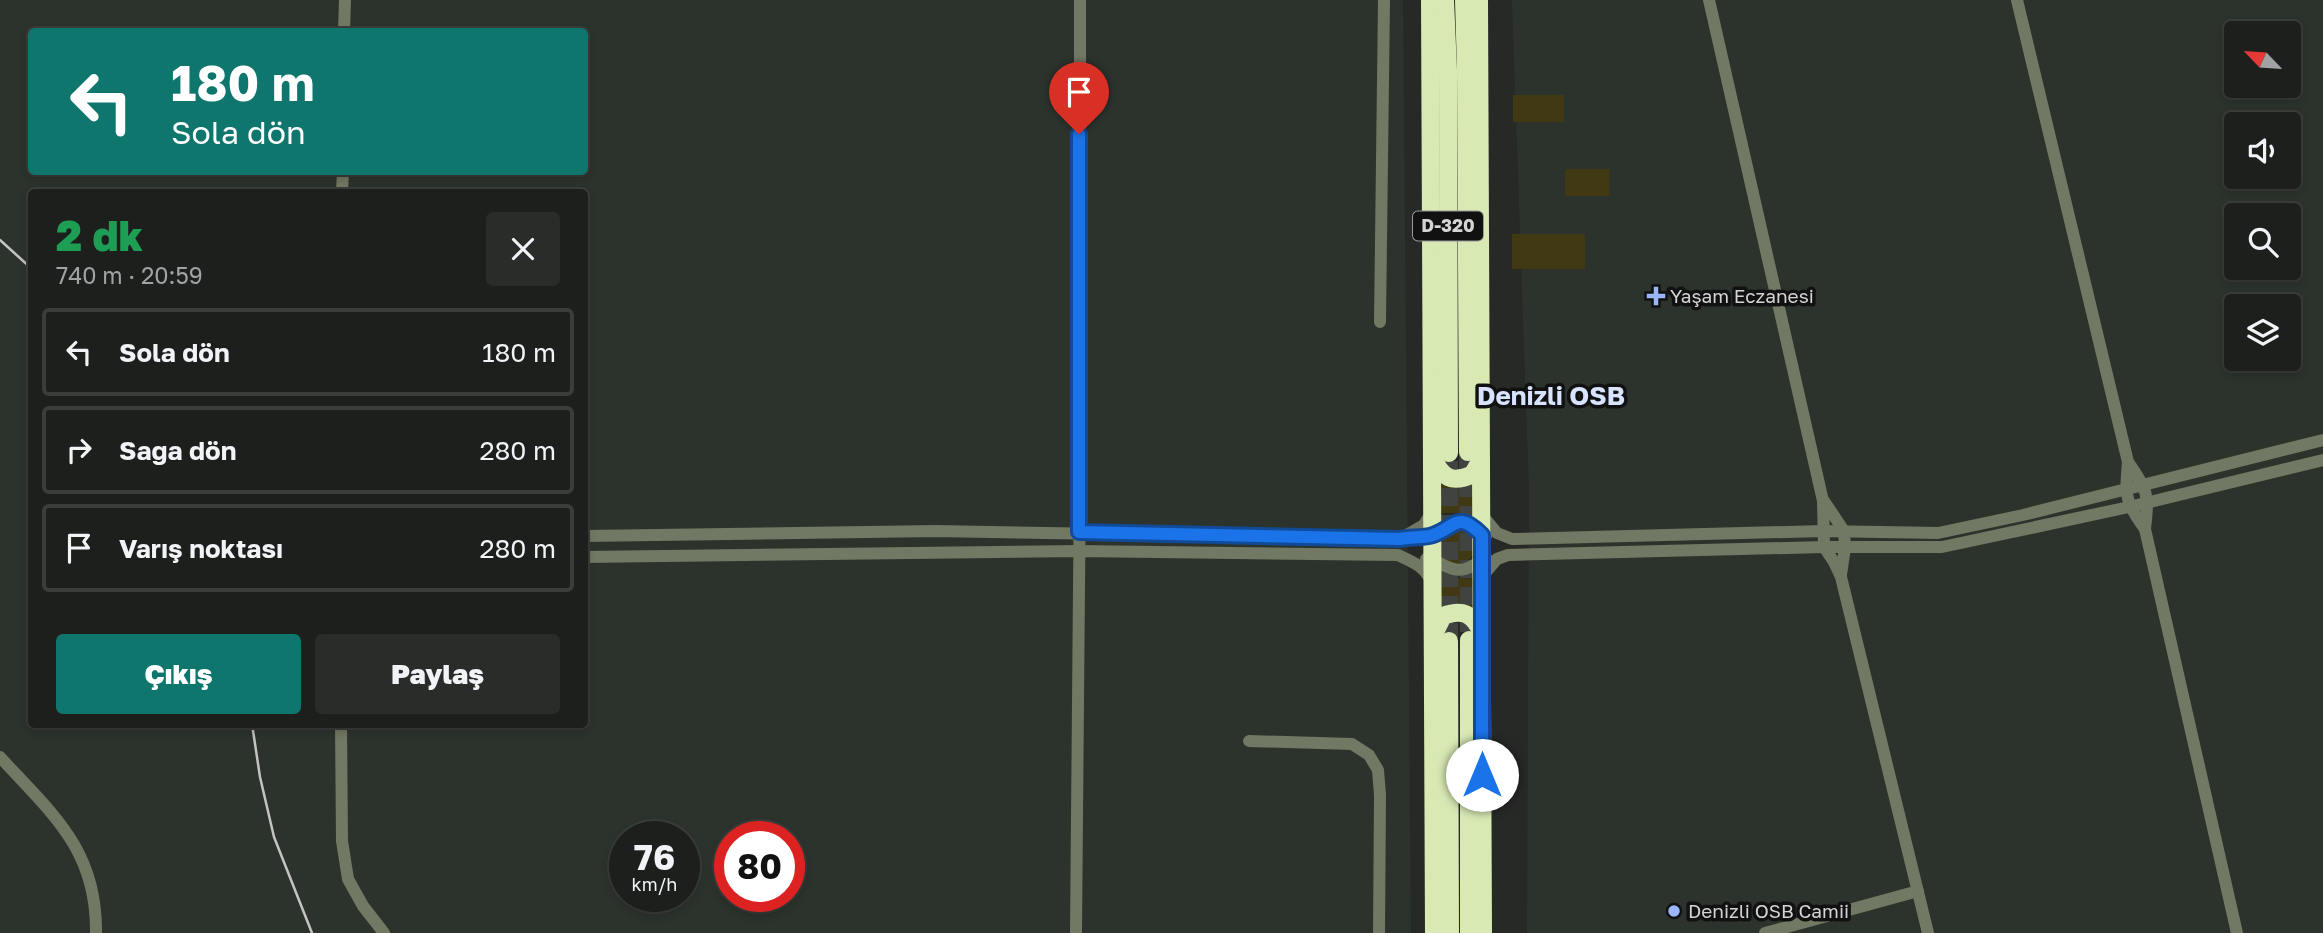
<!DOCTYPE html>
<html lang="tr">
<head>
<meta charset="utf-8">
<style>
  body { margin:0; font-family:"Golos Text",sans-serif; background:#2a2c2a; color:#f1f3f6; height:100vh; display:flex; flex-direction:column; font-size:26px; white-space:nowrap }
  * { box-sizing:border-box; margin:0 }
  p { font-size:23px; color:#a0a2a4 }
  .icon { flex:none; width:38px; height:38px; fill:none; stroke:currentColor; stroke-width:2; stroke-linecap:round; stroke-linejoin:round }
  .map { position:relative; flex:1; overflow:hidden }
  .details { position:absolute; left:28px; top:189px; width:560px; height:539px; display:flex; flex-direction:column; background:#1d1f1d; border-radius:7px; box-shadow:0 4px 10px #0003,0 0 0 2px #3b3d3b }
  .details>* { flex:none }
  .banner { position:absolute; left:28px; top:28px; width:560px; height:147px; border-radius:7px; box-shadow:0 4px 10px #0003,0 0 0 2px #3b3d3b; background:#0f766e; color:#fff; overflow:hidden }
  .needle { width:46px; rotate:295deg }
  .buttons { position:absolute; left:2224px; top:21px; display:grid; gap:14px }
  .buttons a { display:grid; place-items:center; width:77px; height:77px; border-radius:7px; background:#1d1f1d; box-shadow:0 4px 10px #0003,0 0 0 2px #3b3d3b; font-size:35px }
  .speed { position:absolute; left:609px; top:821px; display:flex; gap:14px; font-size:35px; font-weight:700; text-align:center }
  .speed>* { display:grid; place-content:center; width:91px; height:91px; border-radius:50%; background:#1d1f1d; box-shadow:0 4px 10px #0003,0 0 0 2px #3b3d3b; line-height:1 }
  .speed small { font-size:18px; font-weight:400 }
  .speed .limit { border:10px solid #d22; background:#fff; color:#111 }
  .pin { position:absolute; display:grid; place-items:center; width:60px; height:60px; color:#fff; margin:-72px -30px; border-radius:50% 50% 50% 0; rotate:-45deg; box-shadow:0 0 7px #0007 }
  .pin .icon { rotate:45deg }
  .me { position:absolute; width:77px; margin:-38px; rotate:0deg; stroke-linejoin:round; filter:drop-shadow(0 0 5px #0008) }
  .turn { display:flex; align-items:center; gap:24px; height:147px; padding:0 28px; font-size:32px }
  .turn .icon { width:91px; height:91px; stroke-width:2.5 }
  .turn b { display:block; font-size:49px; line-height:60px }
  .round { display:grid; place-items:center; flex:none; width:74px; height:74px; border-radius:7px; background:#2a2c2a }
  .headline { display:flex; align-items:center; justify-content:space-between; height:119px; padding:0 28px }
  h1 { font-size:42px; font-weight:800; line-height:52px; color:#1e9e55 }
  .cta { display:flex; gap:14px; margin-top:auto; padding:14px 28px }
  .cta a { flex:1; height:80px; border-radius:7px; background:#0f766e; color:#fff; font-size:28px; font-weight:800; line-height:80px; text-align:center }
  .cta a+a { background:#2a2c2a; color:#f1f3f6 }
  ul { padding:0; list-style:none }
  li { display:flex; align-items:center; gap:21px; height:88px; margin:0 14px 10px; padding:0 14px; border:4px solid #3b3d3b; border-radius:7px }
  li div { flex:1 }
  li b { display:block; font-size:26px }
  li em { font-style:normal }
  .map>svg:first-child { display:block }
  .built { fill:#2c332c; fill-rule:evenodd }
  .green { fill:#403913 }
  .lines { fill:none; stroke-linecap:round; stroke-linejoin:round }
  .highway-tunnel { stroke:#414341; stroke-width:18; stroke-dasharray:18 9; stroke-linecap:butt }
  .minor { stroke:#717863; stroke-width:12 }
  .highway { stroke:#d8e9b4; stroke-width:18 }
  .rail { stroke:#c2c3c2; stroke-width:2.5 }
  .route-casing { stroke:#114b97; stroke-width:18 }
  .route { stroke:#1a73e8; stroke-width:12 }
  .poi-dot { fill:#99b5fd; stroke:#101110; stroke-width:2.5 }
  .labels { text-anchor:middle; stroke-width:7; stroke-linejoin:round; paint-order:stroke }
  .shield { fill:#101110; stroke:#989a98; stroke-width:2 }
  .shield-label { font-size:18px; font-weight:bold; fill:#d3d4d3 }
  .poi-label { font-size:19px; fill:#d3d4d3; stroke:#101110; text-anchor:start }
  .district-label { font-size:26px; font-weight:bold; fill:#d7e3ff; stroke:#101110 }
</style>
</head>
<body>
<div class="map">
<svg width="2323" height="933" viewBox="0 0 2323 933">
  <rect width="100%" height="100%" fill="#272927"/>
  <g class="built">
    <path d="M0,0H1403L1411,933H0ZM32,32H584V172H32ZM32,192H584V724H32ZM625,836H684V896H625ZM730,836H789V896H730Z"/>
    <path d="M1512,0H2323V933H1527L1529,490ZM2236,33H2289V86H2236ZM2236,124H2289V177H2236ZM2236,215H2289V268H2236ZM2236,306H2289V359H2236Z"/>
  </g>
  <g class="green">
    <rect x="1513" y="95" width="51" height="27"/>
    <polygon points="1565,169 1610,169 1609,196 1565,196"/>
    <rect x="1512" y="234" width="73" height="35"/>
    <polygon points="1438,478 1476,478 1476,513 1439,513"/>
    <circle cx="1457" cy="546" r="18"/>
    <polygon points="1475,578 1476,611 1439,613 1439,579"/>
  </g>
  <g class="lines">
    <g class="highway-tunnel">
      <polyline points="1468,452 1469,640"/>
      <polyline points="1449,641 1449,453"/>
    </g>
    <g class="minor">
      <polyline points="1709,0 1823,501 1824,547 1834,562 1841,577 1928,933"/>
      <path d="M2017,0L2128,462C2125,496 2125,502 2145,529"/>
      <polyline points="344,32 345,0"/>
      <polyline points="342,192 343,172"/>
      <polyline points="1380,322 1384,0"/>
      <path d="M2128,462C2148,490 2149,495 2145,529L2237,933"/>
      <polyline points="1824,501 1844,531 1845,547 1841,575"/>
      <polyline points="1482,515 1497,533 1512,539 1823,531 1938,533 2023,515 2323,440"/>
      <path d="M1428,535C1442,533 1451,519 1466,524C1474,526 1478,533 1486,536"/>
      <polyline points="584,536 936,531 1400,539 1424,525 1431,513"/>
      <path d="M584,557L1078,551L1398,555C1413,562 1424,566 1431,581"/>
      <path d="M1426,559C1440,560 1450,573 1465,569C1473,567 1479,561 1487,559"/>
      <polyline points="1481,578 1497,559 1508,555 1824,547 1942,547 2129,507 2323,460"/>
      <polyline points="341,724 342,841 348,879 363,906 384,933"/>
      <polyline points="1249,741 1352,744 1369,755 1378,770 1380,795 1379,933"/>
      <path d="M0,757C52,814 97,849 96,933"/>
      <polyline points="1076,933 1080,472 1080,0"/>
      <polyline points="1765,933 1918,891"/>
    </g>
    <g class="highway">
      <polyline points="1430,0 1434,933"/>
      <polyline points="1445,0 1448,70 1449,453"/>
      <polyline points="1464,0 1466,69 1468,452"/>
      <polyline points="1479,0 1483,933"/>
      <path d="M1433,458C1442,478 1452,484 1473,474L1481,459"/>
      <path d="M1435,632L1443,616C1462,609 1473,613 1481,632"/>
      <polyline points="1469,640 1469,933"/>
      <polyline points="1449,641 1450,933"/>
    </g>
    <g class="rail">
      <polyline points="0,240 32,269"/>
      <polyline points="252,724 260,777 274,837 312,933"/>
    </g>
  </g>
  <g class="lines">
    <g class="route-casing">
      <path id="route" d="M1079,134V532L1400,539C1410,537 1424,538 1433,535C1456,527 1457,510 1482,535V775"/>
    </g>
    <use href="#route" class="route"/>
  </g>
  <g class="poi-dot">
    <path d="M1652.5 285.5h7v7h7v7h-7v7h-7v-7h-7v-7h7z"/>
    <circle cx="1674" cy="911" r="7"/>
  </g>
  <g class="labels">
    <rect class="shield" x="1413" y="211.5" width="70" height="29" rx="5"/>
    <g class="shield-label">
      <text x="1448" y="232">D-320</text>
    </g>
    <g class="poi-label">
      <text x="1670" y="303">Yaşam Eczanesi</text>
      <text x="1688" y="918">Denizli OSB Camii</text>
    </g>
    <g class="district-label">
      <text x="1551" y="405">Denizli OSB</text>
    </g>
  </g>
</svg>
<div class="buttons">
<a><svg class="needle" viewBox="-14 -14 28 28"><path d="M0-13l5 13h-10z" fill="#e53935"/><path d="M0 13l5-13h-10z" fill="#a0a2a4"/></svg></a>
<a><svg class="icon" aria-label="sound" viewBox="0 0 24 24"><path d="M4 9h4l5-4v14l-5-4H4zM17 9q2 3 0 6"/></svg></a>
<a><svg class="icon" aria-label="search" viewBox="0 0 24 24"><circle cx="10" cy="10" r="6"/><path d="M15 15l6 6"/></svg></a>
<a><svg class="icon" aria-label="layers" viewBox="0 0 24 24"><path d="M12 4l9 5-9 5-9-5zM3 14l9 5 9-5"/></svg></a>
</div>
<div class="speed"><div>76<small>km/h</small></div><div class="limit">80</div></div>
<div class="pin" style="left:1079px;top:134px;background:#d93025"><svg class="icon" aria-label="arrive" viewBox="0 0 24 24"><path d="M6 21V4h12l-3 4 3 4H6"/></svg></div>
<svg class="me" style="left:1482px;top:775px" viewBox="-20 -20 40 40"><circle r="19" fill="#fff"/><path d="M0-13L10 11 0 6-10 11z" fill="#1a73e8"/></svg>
<div class="banner">
<div class="turn"><svg class="icon" aria-label="left" viewBox="0 0 24 24"><path d="M17 20v-9H6M10 6l-5 5 5 5"/></svg><div><b>180 m</b>Sola dön</div></div>
</div>
<section class="details">
<div class="headline"><div><h1>2 dk</h1><p>740 m · 20:59</p></div><a class="round"><svg class="icon" aria-label="close" viewBox="0 0 24 24"><path d="M6 6l12 12M18 6L6 18"/></svg></a></div>
<ul>
<li><svg class="icon" aria-label="left" viewBox="0 0 24 24"><path d="M17 20v-9H6M10 6l-5 5 5 5"/></svg><div><b>Sola dön</b></div><em>180 m</em></li>
<li><svg class="icon" aria-label="right" viewBox="0 0 24 24"><path d="M7 20v-9h11M14 6l5 5-5 5"/></svg><div><b>Sağa dön</b></div><em>280 m</em></li>
<li><svg class="icon" aria-label="arrive" viewBox="0 0 24 24"><path d="M6 21V4h12l-3 4 3 4H6"/></svg><div><b>Varış noktası</b></div><em>280 m</em></li>
</ul>
<div class="cta"><a>Çıkış</a><a>Paylaş</a></div>
</section>
</div>
</body>
</html>
